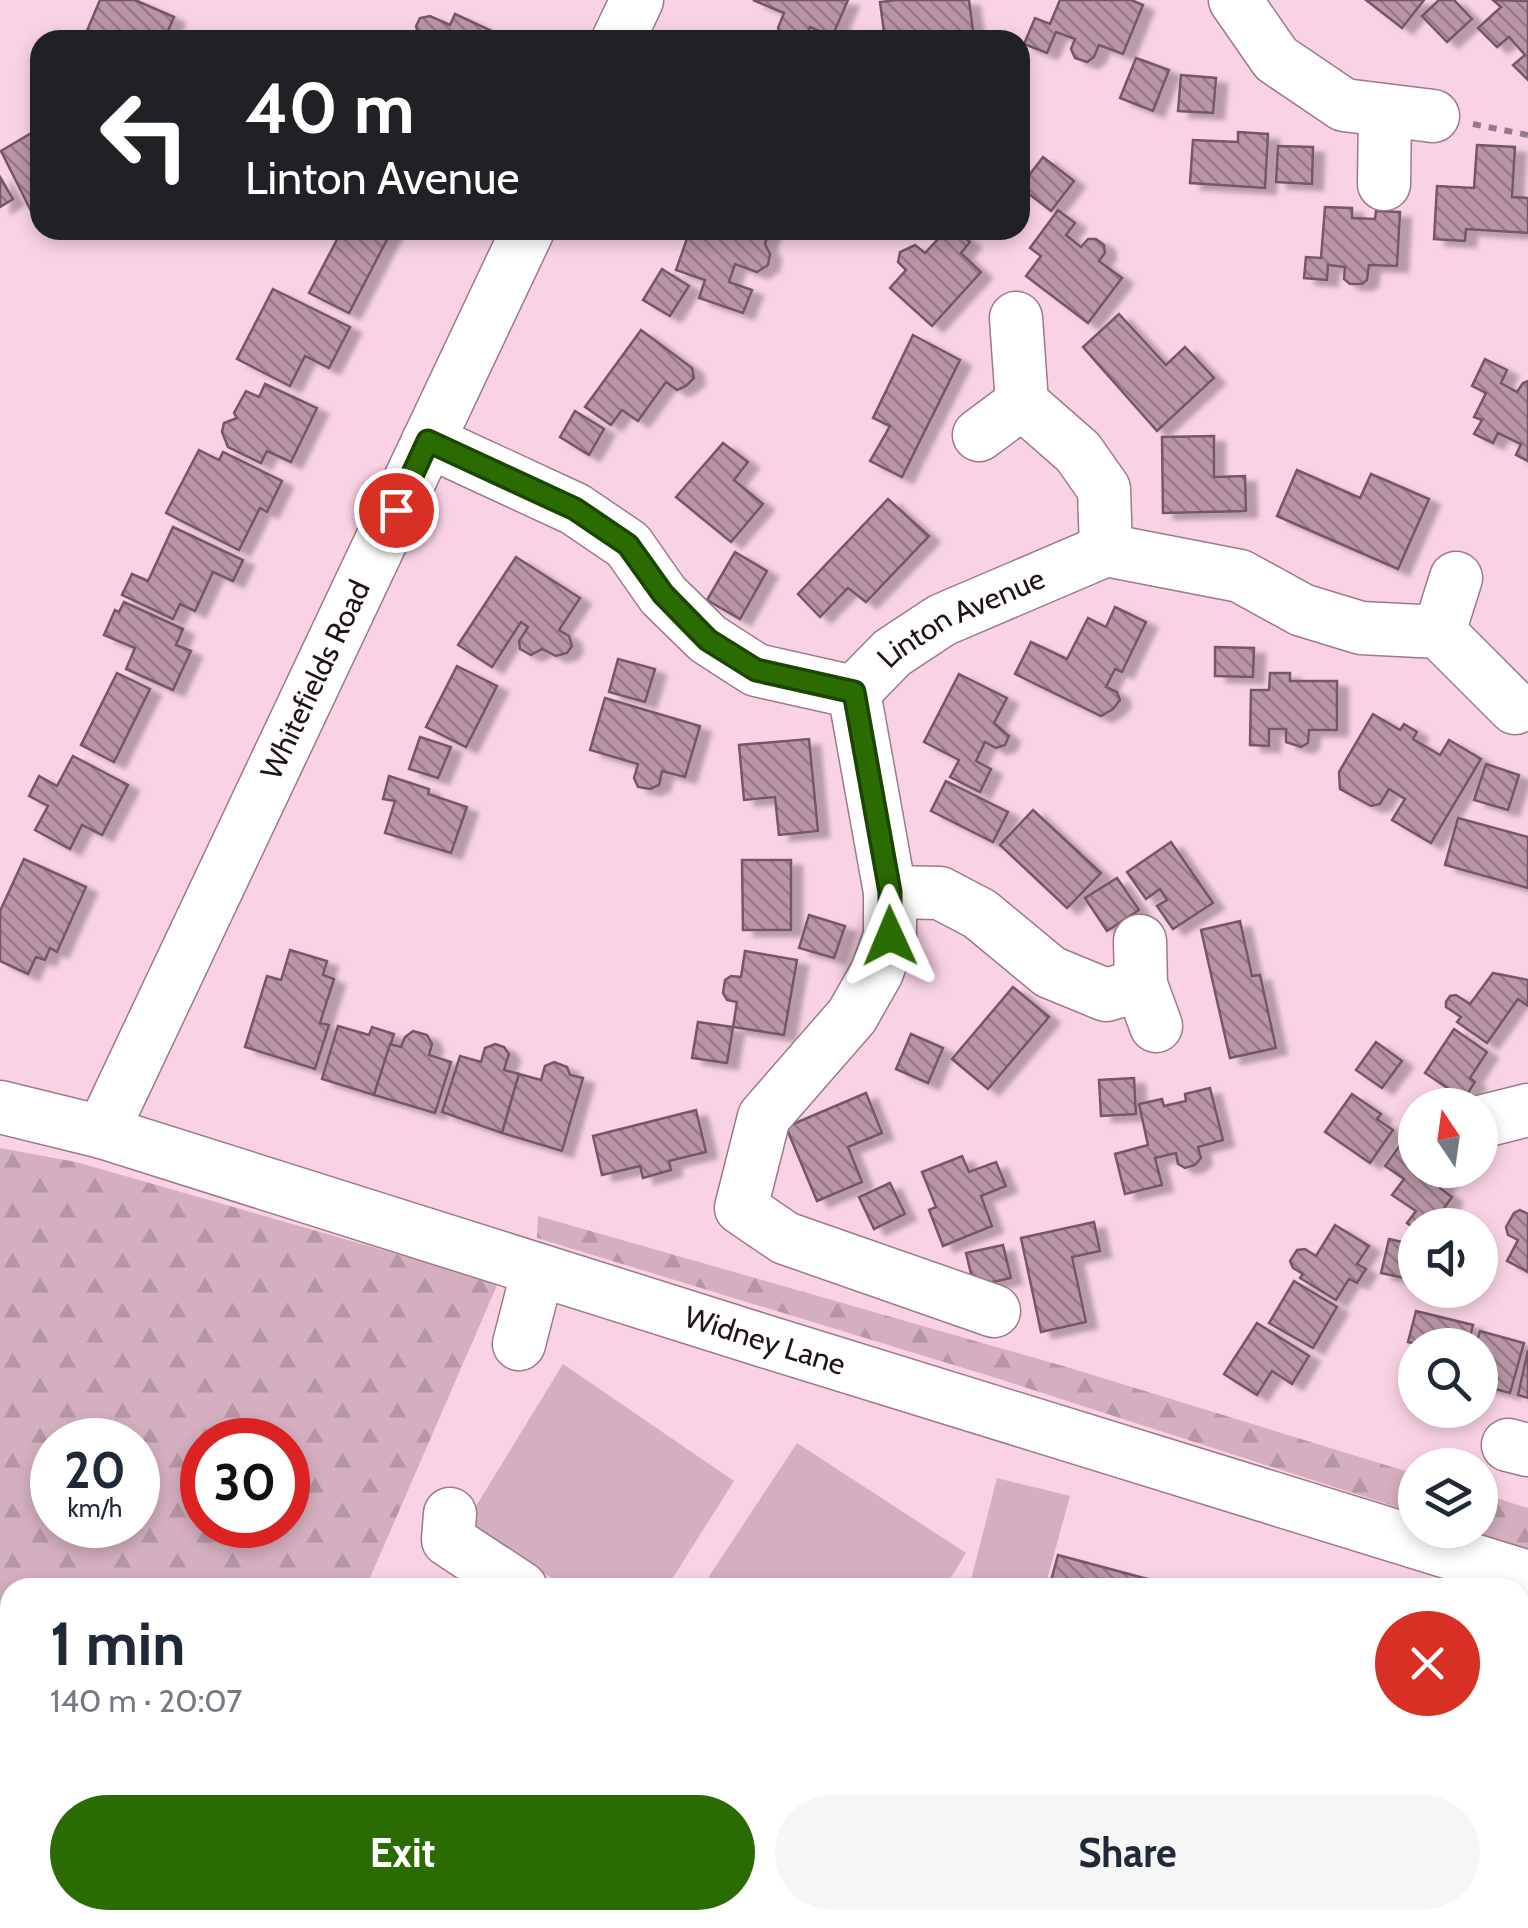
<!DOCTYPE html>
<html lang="en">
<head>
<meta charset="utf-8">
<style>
  body { margin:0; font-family:Cabin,sans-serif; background:#f6f6f7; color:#1f2937; height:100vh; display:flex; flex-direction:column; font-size:38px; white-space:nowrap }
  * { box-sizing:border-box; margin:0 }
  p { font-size:32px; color:#747a83 }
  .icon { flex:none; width:55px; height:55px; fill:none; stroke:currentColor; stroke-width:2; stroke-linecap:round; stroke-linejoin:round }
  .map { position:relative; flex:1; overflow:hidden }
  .panel { position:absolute; left:0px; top:1578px; width:1530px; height:352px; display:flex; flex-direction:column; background:#fff; border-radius:30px 30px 0 0; box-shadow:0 5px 15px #0003 }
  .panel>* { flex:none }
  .hud { position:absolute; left:30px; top:30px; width:1000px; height:210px; border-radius:30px; box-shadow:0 5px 15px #0003; background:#202124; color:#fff; overflow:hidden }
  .needle { width:65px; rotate:347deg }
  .controls { position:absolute; left:1398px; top:1088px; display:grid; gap:20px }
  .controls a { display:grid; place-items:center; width:100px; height:100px; border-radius:50%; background:#fff; box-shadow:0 5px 15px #0003; font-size:50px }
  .speed { position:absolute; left:30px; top:1418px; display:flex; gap:20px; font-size:50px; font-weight:700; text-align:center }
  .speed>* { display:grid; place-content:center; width:130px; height:130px; border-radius:50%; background:#fff; box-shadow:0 5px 15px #0003; line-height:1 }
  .speed small { font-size:25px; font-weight:400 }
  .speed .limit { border:15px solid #d22; background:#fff; color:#111 }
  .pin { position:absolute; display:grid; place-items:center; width:85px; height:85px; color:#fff; margin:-42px; border:5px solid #fff; border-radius:50%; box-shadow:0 2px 10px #0007 }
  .me { position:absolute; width:110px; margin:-55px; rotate:359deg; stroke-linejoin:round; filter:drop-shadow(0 0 8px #0008) }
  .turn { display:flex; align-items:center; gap:35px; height:210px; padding:0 50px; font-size:45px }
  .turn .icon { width:130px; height:130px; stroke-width:2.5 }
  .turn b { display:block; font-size:70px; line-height:85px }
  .round { display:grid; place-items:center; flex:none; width:105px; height:105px; border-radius:52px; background:#f6f6f7 }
  .overview { display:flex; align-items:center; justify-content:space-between; height:170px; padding:0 50px }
  h1 { font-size:60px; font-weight:700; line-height:75px }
  .button { display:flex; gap:20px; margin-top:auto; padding:20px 50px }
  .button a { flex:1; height:115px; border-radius:60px; background:#2a6c02; color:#fff; font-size:40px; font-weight:700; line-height:115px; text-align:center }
  .button a+a { background:#f6f6f7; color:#1f2937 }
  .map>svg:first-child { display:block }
  .forest { fill:url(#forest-firs); fill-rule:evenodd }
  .garden { fill:#d4afc0 }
  .building { fill:url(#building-back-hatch); stroke:#775666; stroke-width:2.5; filter:url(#shadow) }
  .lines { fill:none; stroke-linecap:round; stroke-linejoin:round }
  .minor-casing { stroke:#9d7a8b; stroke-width:55 }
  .path { stroke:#947a86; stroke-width:6; stroke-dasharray:8 8; stroke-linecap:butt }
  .minor { stroke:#fff; stroke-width:52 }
  .route-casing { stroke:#1b4601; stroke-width:25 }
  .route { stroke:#2a6c02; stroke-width:18 }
  .labels { text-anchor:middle; stroke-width:8; stroke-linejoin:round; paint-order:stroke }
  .street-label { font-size:30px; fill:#201319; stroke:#fce5f0 }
</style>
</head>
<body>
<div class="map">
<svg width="1528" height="1928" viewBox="0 0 1528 1928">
  <defs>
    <pattern id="forest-firs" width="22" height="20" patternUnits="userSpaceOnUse" patternTransform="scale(2.5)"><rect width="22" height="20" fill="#d4afc0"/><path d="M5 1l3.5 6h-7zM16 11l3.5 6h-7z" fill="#b696a4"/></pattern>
    <pattern id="building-back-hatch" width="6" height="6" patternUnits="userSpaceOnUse" patternTransform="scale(2.5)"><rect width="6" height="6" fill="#b995a6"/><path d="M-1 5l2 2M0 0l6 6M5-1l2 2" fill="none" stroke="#967886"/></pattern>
    <filter id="shadow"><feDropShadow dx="11" dy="6" stdDeviation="2.5" flood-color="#0004"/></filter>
  </defs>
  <rect width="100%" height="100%" fill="#f9d3e5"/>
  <g class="forest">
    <path d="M0,1148L76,1162L498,1283L366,1587L10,1588V1920H221L218,1928H0ZM52,1440H138V1525H52ZM202,1440H288V1525H202Z"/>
    <polygon points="538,1216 1070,1368 1415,1474 1415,1513 993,1377 537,1238"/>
    <polygon points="1480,1493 1528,1508 1528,1550 1469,1530 1480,1530"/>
  </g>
  <g class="garden">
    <polygon points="563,1364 734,1481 667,1587 566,1587 465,1524"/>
    <polygon points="797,1443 966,1553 945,1587 702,1587"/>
    <polygon points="997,1478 1070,1496 1045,1587 1000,1587 971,1580"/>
    <polygon points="691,1920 779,1920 774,1928 704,1928"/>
    <polygon points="930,1920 1153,1920 1150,1928 927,1928"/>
  </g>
  <g class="building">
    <polygon points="100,0 135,0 174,17 164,40 83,40"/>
    <polygon points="753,0 848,0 832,37 810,27 804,40 782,38 778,28 784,13"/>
    <polygon points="897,0 969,0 974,38 885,40 880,2"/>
    <polygon points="1060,0 1131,0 1143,5 1123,54 1099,45 1094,57 1087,62 1075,58 1071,49 1075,39 1056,32 1047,53 1024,44 1035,18 1050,24"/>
    <polygon points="1366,0 1424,0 1402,28"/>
    <polygon points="1439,0 1454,0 1472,19 1447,42 1422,16"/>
    <polygon points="1493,0 1528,1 1528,80 1513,65 1525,55 1509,37 1497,47 1478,28 1501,7"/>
    <polygon points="455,14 492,31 488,40 420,40 416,26 420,18 430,16 450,25"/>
    <polygon points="1136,58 1169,70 1153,111 1120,98"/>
    <polygon points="1181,75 1216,78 1213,113 1178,111"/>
    <polygon points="40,128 40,222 36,221 1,151"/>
    <polygon points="1238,132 1268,134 1265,188 1190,183 1193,140 1238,142"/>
    <polygon points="1477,145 1515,147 1512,197 1528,198 1528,233 1466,229 1465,241 1434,239 1437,186 1474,188"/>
    <polygon points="1278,146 1313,147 1312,184 1276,182"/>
    <polygon points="1043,157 1074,181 1051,211 1020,187"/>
    <polygon points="0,177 13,199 0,207"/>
    <polygon points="1325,207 1352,208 1352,218 1375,219 1376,211 1400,212 1397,266 1369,265 1367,280 1362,284 1350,284 1344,279 1345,267 1328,265 1327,280 1304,278 1306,257 1321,258"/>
    <polygon points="1058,210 1075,223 1066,235 1081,247 1088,239 1096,239 1104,245 1105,253 1099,261 1122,278 1088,323 1026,276 1041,256 1030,248"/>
    <polygon points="342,230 392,230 349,313 309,293"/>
    <polygon points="690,230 770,230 765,244 770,254 768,265 757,272 735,264 729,282 752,290 743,313 699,298 705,280 676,270"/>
    <polygon points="927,230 956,230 970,242 961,253 981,272 932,326 890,288 906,270 898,262 900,252 915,245 925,253 937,240"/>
    <polygon points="662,269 689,286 670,316 643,300"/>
    <polygon points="273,289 350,327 329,368 305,356 290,386 237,359"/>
    <polygon points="1119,314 1166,365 1185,347 1214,378 1157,431 1083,347"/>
    <polygon points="641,330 692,368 694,378 686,386 677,390 666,382 638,421 622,410 611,425 585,407"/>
    <polygon points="913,335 960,360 902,477 870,461 890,426 873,418"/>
    <polygon points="1485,359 1507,370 1501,383 1517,392 1523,383 1528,381 1528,461 1516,455 1521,444 1498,433 1493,443 1474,434 1482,420 1474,417 1486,393 1472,386"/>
    <polygon points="265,384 317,408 291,462 267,451 261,463 228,447 222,432 224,423 237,418 234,413 246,391 259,397"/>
    <polygon points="575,411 604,429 589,455 560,437"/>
    <polygon points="1214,436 1214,477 1245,476 1246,511 1163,513 1162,437"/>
    <polygon points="723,443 748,462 734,480 763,504 731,542 676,497"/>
    <polygon points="199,450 219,460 223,452 282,481 267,512 260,508 239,550 166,513"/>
    <polygon points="1297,470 1360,498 1371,474 1429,499 1398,569 1277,516"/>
    <polygon points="888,499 929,536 866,602 848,588 820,617 798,594"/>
    <polygon points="173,527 243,560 233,581 213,572 195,611 180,604 173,619 122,595 132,574 148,581"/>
    <polygon points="735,552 767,571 740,619 707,600"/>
    <polygon points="516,557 580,598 559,630 569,636 572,646 567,653 556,656 542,649 531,655 520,649 519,641 528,627 521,622 492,667 458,645"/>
    <polygon points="124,602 183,629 176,645 191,651 173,690 126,669 135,648 104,635 115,610 119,612"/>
    <polygon points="1115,607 1146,622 1122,672 1115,669 1106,687 1117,692 1120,700 1113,709 1101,716 1015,674 1031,642 1067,659 1088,618 1106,627"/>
    <polygon points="1215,647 1254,648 1253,677 1215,676"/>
    <polygon points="618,659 655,669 645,702 609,692"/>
    <polygon points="457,666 497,686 466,747 426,727"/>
    <polygon points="117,673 150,689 114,762 81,745"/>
    <polygon points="1270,673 1290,673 1290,681 1337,681 1337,730 1309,730 1308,743 1301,747 1286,742 1286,729 1269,729 1269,746 1250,745 1251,690 1269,690"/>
    <polygon points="959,674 1007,698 994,723 1009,736 1005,745 996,748 985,742 976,761 991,769 980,792 950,777 959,760 924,742"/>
    <polygon points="605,698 700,726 685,777 662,771 659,785 650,789 638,787 634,778 638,764 590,750"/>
    <polygon points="1373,714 1400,730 1404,724 1417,732 1413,739 1440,755 1449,740 1481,759 1431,843 1392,820 1405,799 1389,789 1380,804 1371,806 1340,789 1339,772"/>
    <polygon points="420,737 451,747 438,778 409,769"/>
    <polygon points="809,739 818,831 779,835 775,797 744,800 739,745"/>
    <polygon points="73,756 128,785 102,835 82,825 70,849 35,830 48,806 29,796 39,776 57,786"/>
    <polygon points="1486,764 1519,775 1508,810 1474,800"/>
    <polygon points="389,776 429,789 428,794 467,807 451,853 385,833 395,801 383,799"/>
    <polygon points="946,781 1008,812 993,842 931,811"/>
    <polygon points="1033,810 1101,873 1067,908 1000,845"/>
    <polygon points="1458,818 1528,837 1528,888 1445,865"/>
    <polygon points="1171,842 1213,903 1173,929 1157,906 1167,900 1160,889 1146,899 1127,872"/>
    <polygon points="24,859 86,887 57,952 50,948 45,960 36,957 28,974 0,961 0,911"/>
    <polygon points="742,860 791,860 791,930 743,930"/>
    <polygon points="1117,878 1139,910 1107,931 1085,898"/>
    <polygon points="809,915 845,926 834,958 799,948"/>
    <polygon points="1240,921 1252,976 1260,975 1276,1048 1230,1058 1201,930"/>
    <polygon points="290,950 327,961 323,975 334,979 320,1023 329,1025 315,1069 245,1047 267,976 281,980"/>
    <polygon points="745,951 797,960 784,1035 733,1027 737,1002 727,1000 723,993 725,980 731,976 741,977"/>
    <polygon points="1493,973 1528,980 1528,1006 1518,999 1487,1043 1457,1022 1461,1017 1446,1007 1446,1002 1450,996 1456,995 1470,1004"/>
    <polygon points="1013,987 1049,1017 988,1089 952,1059"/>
    <polygon points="698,1022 733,1027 727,1063 692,1058"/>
    <polygon points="338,1026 369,1035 372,1027 394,1034 374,1095 322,1079"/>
    <polygon points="1454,1029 1487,1052 1470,1078 1475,1082 1464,1099 1425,1073"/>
    <polygon points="413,1031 427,1035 432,1044 429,1055 451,1062 435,1113 374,1095 390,1044 401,1047 405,1037"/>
    <polygon points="911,1034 943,1048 928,1083 896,1069"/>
    <polygon points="1376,1042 1402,1061 1382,1088 1356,1070"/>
    <polygon points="495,1044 504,1047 509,1054 504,1070 519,1074 502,1133 442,1112 460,1056 481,1062 485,1048"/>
    <polygon points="554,1062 567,1067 570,1075 583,1078 562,1151 502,1133 519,1074 541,1080 545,1066"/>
    <polygon points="1134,1078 1136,1114 1101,1116 1099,1080"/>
    <polygon points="1210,1088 1223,1140 1198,1147 1201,1158 1195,1165 1185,1168 1178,1164 1176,1153 1155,1158 1162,1185 1125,1194 1115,1154 1148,1145 1139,1104 1162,1099 1164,1106 1186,1101 1185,1094"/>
    <polygon points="866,1093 882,1133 848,1147 862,1182 817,1201 786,1127"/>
    <polygon points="1352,1094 1381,1114 1377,1119 1393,1130 1370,1163 1325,1132"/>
    <polygon points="696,1110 706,1152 669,1161 671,1170 643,1178 640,1166 602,1175 593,1136"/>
    <polygon points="1408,1134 1415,1140 1415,1170 1453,1170 1440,1188 1452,1197 1432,1225 1415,1225 1415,1229 1407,1223 1416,1211 1392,1195 1404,1179 1385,1166"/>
    <polygon points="962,1156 969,1172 996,1162 1006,1186 981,1196 992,1226 943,1246 929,1210 936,1207 922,1172"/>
    <polygon points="890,1183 905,1214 874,1229 859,1197"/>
    <polygon points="1520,1210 1528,1214 1528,1272 1507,1261 1518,1240 1508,1235 1506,1227 1514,1213"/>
    <polygon points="1094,1222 1100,1251 1072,1257 1086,1322 1041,1332 1021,1238"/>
    <polygon points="1335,1225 1369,1246 1357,1264 1366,1269 1357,1283 1349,1279 1336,1300 1300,1278 1303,1274 1293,1268 1290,1261 1297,1250 1305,1249 1316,1256"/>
    <polygon points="1389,1239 1415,1245 1414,1280 1381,1273"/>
    <polygon points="1003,1245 1011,1278 974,1286 966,1253"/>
    <polygon points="1294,1281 1337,1307 1313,1348 1269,1323"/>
    <polygon points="1416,1311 1473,1325 1468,1345 1421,1345 1408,1342"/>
    <polygon points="1257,1323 1309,1356 1292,1384 1272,1371 1257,1395 1224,1374"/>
    <polygon points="1480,1331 1524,1343 1510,1393 1480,1385 1480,1345 1476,1345"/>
    <polygon points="1528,1350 1528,1398 1518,1395"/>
    <polygon points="1058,1555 1151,1580 1149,1588 1049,1588"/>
    <polygon points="1520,1722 1528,1725 1528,1765 1520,1762"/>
    <polygon points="1409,1920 1470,1920 1468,1928 1406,1928"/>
  </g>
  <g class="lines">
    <g class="minor-casing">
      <g id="minor">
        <polyline points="1235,0 1276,59 1344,105 1433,116"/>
        <polyline points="618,40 637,0"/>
        <polyline points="1384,184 1385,113"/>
        <polyline points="1016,318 1022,403 1078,452 1104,489 1106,550"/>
        <polyline points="979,435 1022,403"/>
        <path id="s1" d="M428,441L575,509L628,545L663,595L708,639L756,670L854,692L892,653L942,620L1106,550L1240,576L1302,610L1361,628L1439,632L1515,708"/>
        <polyline points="1439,632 1456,578"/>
        <polyline points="854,692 890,892 890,936 877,972 852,1016 764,1117 741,1208 785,1238 994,1311"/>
        <polyline points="890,892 940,893 980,914 1050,972 1106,995 1141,985"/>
        <polyline points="1140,941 1141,985 1156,1026"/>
        <path id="s2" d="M0,1107L102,1132L761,1340L1528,1577"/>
        <polyline points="1480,1122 1528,1110"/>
        <path id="s3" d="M102,1132L528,230"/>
        <polyline points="519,1344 538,1270"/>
        <polyline points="1508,1445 1528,1450"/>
        <polyline points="450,1514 448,1540 521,1588"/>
        <polyline points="1336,1928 1338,1920"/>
      </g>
    </g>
    <polyline class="path" points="1473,124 1528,135"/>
    <use href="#minor" class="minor"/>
  </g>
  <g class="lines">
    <g class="route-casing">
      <polyline id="route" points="396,510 428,441 575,509 628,545 663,594 708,640 756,670 854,692 890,892 890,936"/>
    </g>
    <use href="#route" class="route"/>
  </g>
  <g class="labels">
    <g class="street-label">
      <text dy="10" stroke="none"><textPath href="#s1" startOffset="640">Linton Avenue</textPath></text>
      <text dy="10" stroke="none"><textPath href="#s3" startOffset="500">Whitefields Road</textPath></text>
      <text dy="10" stroke="none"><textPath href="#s2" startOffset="800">Widney Lane</textPath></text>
    </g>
  </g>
</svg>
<div class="controls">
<a><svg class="needle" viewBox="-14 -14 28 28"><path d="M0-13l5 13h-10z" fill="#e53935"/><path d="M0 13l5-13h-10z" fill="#747a83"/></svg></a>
<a><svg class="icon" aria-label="sound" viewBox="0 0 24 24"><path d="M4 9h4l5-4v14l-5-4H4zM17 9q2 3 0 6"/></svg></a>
<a><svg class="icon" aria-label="search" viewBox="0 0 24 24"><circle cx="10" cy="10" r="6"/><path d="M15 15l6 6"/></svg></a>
<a><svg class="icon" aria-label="layers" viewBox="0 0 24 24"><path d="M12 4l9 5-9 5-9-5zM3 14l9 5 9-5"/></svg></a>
</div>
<div class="speed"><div>20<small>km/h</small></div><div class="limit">30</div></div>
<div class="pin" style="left:396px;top:510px;background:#d93025"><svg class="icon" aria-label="arrive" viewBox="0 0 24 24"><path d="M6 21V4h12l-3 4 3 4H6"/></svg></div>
<svg class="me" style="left:890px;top:936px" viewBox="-20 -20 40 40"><path d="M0-17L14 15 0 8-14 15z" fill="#2a6c02" stroke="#fff" stroke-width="4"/></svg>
<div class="hud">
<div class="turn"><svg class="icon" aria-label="left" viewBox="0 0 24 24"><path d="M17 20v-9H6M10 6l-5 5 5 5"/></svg><div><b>40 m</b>Linton Avenue</div></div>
</div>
<section class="panel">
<div class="overview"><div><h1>1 min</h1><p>140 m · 20:07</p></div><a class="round" style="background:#d93025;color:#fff"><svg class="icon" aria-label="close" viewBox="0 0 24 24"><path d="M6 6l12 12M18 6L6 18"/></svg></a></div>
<div class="button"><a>Exit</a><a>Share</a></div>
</section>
</div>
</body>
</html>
